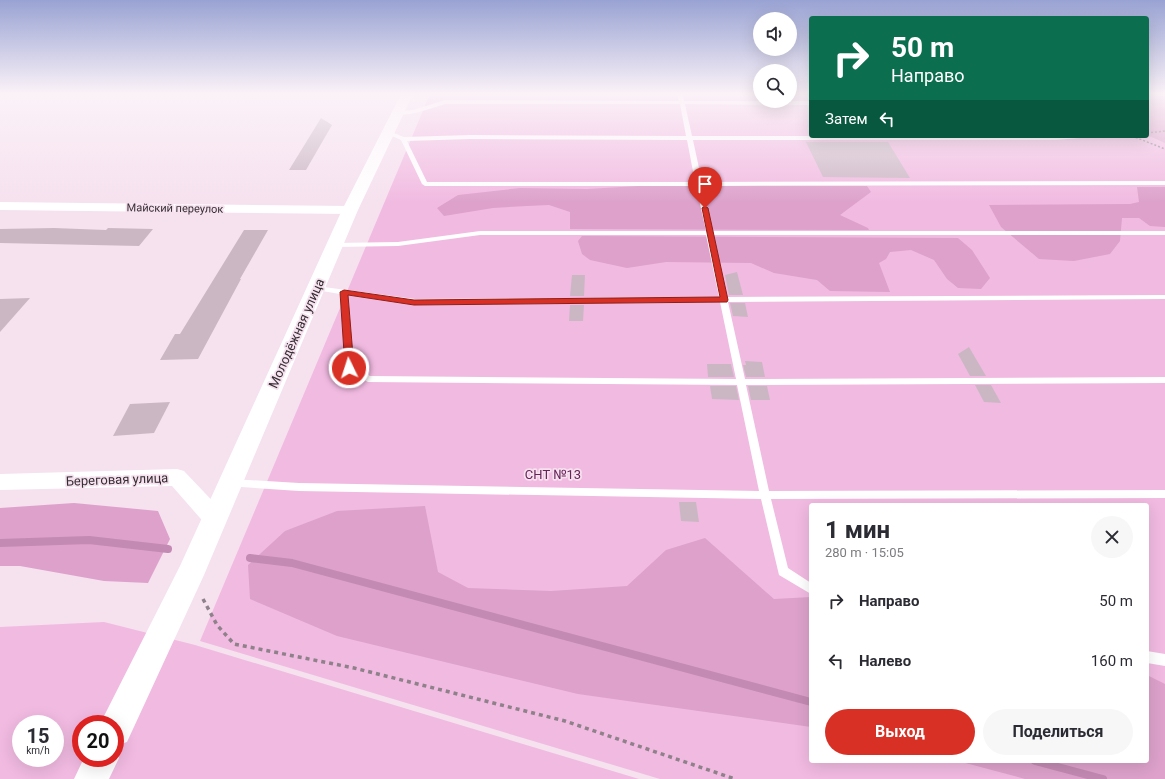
<!DOCTYPE html>
<html lang="ru">
<head>
<meta charset="utf-8">
<style>
  body { margin:0; font-family:Roboto,sans-serif; background:#f7f7f7; color:#2b2b33; height:100vh; display:flex; flex-direction:column; font-size:15px; white-space:nowrap }
  * { box-sizing:border-box; margin:0 }
  p { font-size:13px; color:#7c7c81 }
  .icon { flex:none; width:22px; height:22px; fill:none; stroke:currentColor; stroke-width:2; stroke-linecap:round; stroke-linejoin:round }
  .map { position:relative; flex:1; overflow:hidden }
  .details { position:absolute; left:809px; top:503px; width:340px; height:260px; display:flex; flex-direction:column; background:#fff; border-radius:4px; box-shadow:0 4px 16px #0002 }
  .details>* { flex:none }
  .hud { position:absolute; left:809px; top:16px; width:340px; height:122px; border-radius:4px; box-shadow:0 4px 16px #0002; background:#0b6e4f; color:#fff; overflow:hidden }
  .fabs { position:absolute; left:753px; top:12px; display:grid; gap:8px }
  .fabs a { display:grid; place-items:center; width:44px; height:44px; border-radius:50%; background:#fff; box-shadow:0 4px 16px #0002; font-size:20px }
  .speed { position:absolute; left:12px; top:715px; display:flex; gap:8px; font-size:20px; font-weight:700; text-align:center }
  .speed>* { display:grid; place-content:center; width:52px; height:52px; border-radius:50%; background:#fff; box-shadow:0 4px 16px #0002; line-height:1 }
  .speed small { font-size:10px; font-weight:400 }
  .speed .limit { border:6px solid #d22; background:#fff; color:#111 }
  .pin { position:absolute; display:grid; place-items:center; width:34px; height:34px; color:#fff; margin:-41px -17px; border-radius:50% 50% 50% 0; rotate:-45deg; box-shadow:0 0 4px #0007 }
  .pin .icon { rotate:45deg }
  .me { position:absolute; width:44px; margin:-22px; rotate:356deg; stroke-linejoin:round; filter:drop-shadow(0 0 3px #0008) }
  .turn { display:flex; align-items:center; gap:14px; height:84px; padding:0 16px; font-size:18px }
  .turn .icon { width:52px; height:52px; stroke-width:2.5 }
  .turn b { display:block; font-size:28px; line-height:34px }
  .then { display:flex; align-items:center; height:38px; padding:0 16px; background:#0003; gap:8px; font-size:15px }
  .round { display:grid; place-items:center; flex:none; width:42px; height:42px; border-radius:21px; background:#f7f7f7 }
  .overview { display:flex; align-items:center; justify-content:space-between; height:68px; padding:0 16px }
  h1 { font-size:24px; font-weight:700; line-height:30px }
  .button { display:flex; gap:8px; margin-top:auto; padding:8px 16px }
  .button a { flex:1; height:46px; border-radius:24px; background:#d93025; color:#fff; font-size:16px; font-weight:700; line-height:46px; text-align:center }
  .button a+a { background:#f7f7f7; color:#2b2b33 }
  ul { padding:0; list-style:none }
  li { display:flex; align-items:center; gap:12px; height:60px; padding:0 16px }
  li div { flex:1 }
  li b { display:block; font-size:15px }
  li em { font-style:normal }
  .map>svg:first-child { display:block }
  .green { fill:#f1bae1; fill-rule:evenodd }
  .forest { fill:#dda1cb }
  .lines { fill:none; stroke-linecap:round; stroke-linejoin:round }
  .stream { stroke:#c38ab3; stroke-width:8 }
  .building { fill:#cbb7c4 }
  .path-far1 { stroke:#8e818a; stroke-width:1.5; stroke-dasharray:2 2; stroke-linecap:butt }
  .path { stroke:#8e818a; stroke-width:3.5; stroke-dasharray:4 4; stroke-linecap:butt }
  .service { fill:#fff; fill-rule:evenodd }
  .minor { fill:#fff; fill-rule:evenodd }
  .tertiary { fill:#fff; fill-rule:evenodd }
  .route { fill:#d93025; stroke:#8d1f18 }
  .labels { text-anchor:middle; stroke-width:3.5; stroke-linejoin:round; paint-order:stroke }
  .far-street-label { font-size:11px; fill:#342d32; stroke:#f6e1ef }
  .street-label { font-size:13px; fill:#342d32; stroke:#f6e1ef }
  .park-label { font-size:13px; fill:#682459; stroke:#f6e1ef }
</style>
</head>
<body>
<div class="map">
<svg width="1165" height="779" viewBox="0 0 1165 779">
  <rect width="100%" height="100%" fill="#f6e1ef"/>
  <g class="green">
    <path d="M430,94H760V101H790V94H811V136H1147V94H1165V779H660L200,641ZM811,505H1147V761H811Z"/>
    <path d="M104,622L195,645L639,779H0V627ZM21,724H55V758H21ZM81,724H115V758H81Z"/>
  </g>
  <g class="forest">
    <polygon points="1147,94 1165,94 1165,143 1147,135"/>
    <polygon points="761,185 867,186 871,192 840,215 868,228 869,230 570,229 570,212 549,205 527,206 493,208 444,216 437,208 458,195 520,188 587,189 638,186"/>
    <polygon points="1137,187 1165,187 1165,227 1150,226 1139,218 1122,218 1120,241 1110,254 1074,261 1039,259 1001,227 989,205 1130,204 1139,202"/>
    <polygon points="582,236 958,238 972,250 990,278 981,289 958,288 947,279 934,260 911,250 890,252 886,259 879,263 890,292 830,291 817,280 774,273 751,263 666,262 627,268 590,260 582,254 578,241"/>
    <polygon points="74,503 158,511 170,539 148,583 104,581 20,566 0,566 0,508"/>
    <polygon points="425,506 438,572 468,588 551,591 627,586 666,550 705,538 774,599 811,597 811,727 578,694 337,636 250,599 248,565 285,531 337,511"/>
    <polygon points="1147,675 1165,684 1165,779 1025,779 958,761 1147,761"/>
  </g>
  <g class="lines">
    <g class="stream">
      <polyline points="0,543 89,540 168,549"/>
      <polyline points="250,558 292,563 811,702"/>
      <polyline points="1035,761 1103,779"/>
    </g>
  </g>
  <g class="building">
    <polygon points="321,118 332,125 306,170 289,170"/>
    <polygon points="806,142 888,142 910,178 823,177"/>
    <polygon points="54,228 106,230 108,228 153,229 139,246 0,243 0,229"/>
    <polygon points="244,230 268,230 240,279 241,279 198,359 160,360 175,334 180,334"/>
    <polygon points="737,272 743,295 729,295 725,275"/>
    <polygon points="572,275 585,275 584,296 570,296"/>
    <polygon points="30,298 0,332 0,299"/>
    <polygon points="730,303 745,303 748,317 733,316"/>
    <polygon points="570,305 584,305 583,321 569,321"/>
    <polygon points="969,347 986,376 970,376 958,354"/>
    <polygon points="745,361 762,362 765,377 746,377 743,365 746,365"/>
    <polygon points="707,364 731,364 734,377 708,377"/>
    <polygon points="975,385 991,385 1001,403 984,402"/>
    <polygon points="710,386 736,386 739,400 712,399"/>
    <polygon points="748,386 767,386 770,400 751,400"/>
    <polygon points="170,402 154,433 113,436 130,404"/>
    <polygon points="679,502 696,502 699,522 681,521"/>
  </g>
  <g class="lines">
    <g class="path-far1">
      <polyline points="1147,133 1165,131"/>
      <polyline points="1132,136 1165,149"/>
    </g>
    <polyline class="path" points="203,599 217,625 234,644 354,668 565,721 735,779"/>
    <g class="service">
      <path d="M677,94H683L684,101H811V105L685,104L692,136H1083L1080,138L1056,140H693L702,182L1165,181V185L703,186L712,231H1165V235H713L727,297L1165,295V299L728,302L745,379L1165,377V383L746,385L769,491L1165,490V498L771,499L788,568L811,583V594L779,575L761,499L299,491L227,486L226,483L227,480L231,479L299,483L759,491L737,385L368,382L346,370L345,368L340,294L316,290L312,288L316,286L415,299L719,297L706,235H480L398,246L335,247L331,245L335,243L398,242L480,231H706L696,186H425L422,184L401,140L385,133L388,131L404,137L470,135L686,136L680,104H445C434,107 405,119 394,113L397,111L413,110L445,100L679,101ZM470,139L687,140L695,182H427L407,141ZM348,295L415,305L720,302L736,379L370,376L353,366Z"/>
      <polygon points="1147,651 1165,654 1165,666 1147,663"/>
    </g>
    <g class="minor">
      <polygon points="0,202 350,206 355,207 357,210 355,213 350,214 0,210"/>
      <polygon points="177,469 184,471 223,512 226,519 223,526 215,528 207,526 172,486 0,490 0,474"/>
    </g>
    <g class="tertiary">
      <polygon points="401,94 413,94 358,210 204,575 127,742 115,746 115,724 101,724 103,718 180,566 342,210"/>
      <polygon points="115,749 119,758 109,779 74,779 84,758 115,758"/>
    </g>
  </g>
  <linearGradient id="sky" x2="0" y2="1"><stop stop-color="#99a3d3"/><stop offset="0.46" stop-color="#fbf2f8"/><stop offset="1" stop-color="#fbf2f8" stop-opacity="0"/></linearGradient>
  <rect width="1165" height="203" fill="url(#sky)"/>
  <polygon class="route" points="705,206 708,208 728,300 727,302 414,305 348,295 354,368 349,371 345,368 340,292 344,290 414,300 720,297 702,208"/>
  <g class="labels">
    <g class="far-street-label">
      <text transform="translate(175 208) rotate(1)" y="4">Майский переулок</text>
    </g>
    <g class="street-label">
      <text transform="translate(296 333) rotate(-66)" y="5">Молодёжная улица</text>
      <text transform="translate(117 479) rotate(-2)" y="5">Береговая улица</text>
    </g>
    <g class="park-label">
      <text x="553" y="479">СНТ №13</text>
    </g>
  </g>
</svg>
<div class="fabs">
<a><svg class="icon" aria-label="sound" viewBox="0 0 24 24"><path d="M4 9h4l5-4v14l-5-4H4zM17 9q2 3 0 6"/></svg></a>
<a><svg class="icon" aria-label="search" viewBox="0 0 24 24"><circle cx="10" cy="10" r="6"/><path d="M15 15l6 6"/></svg></a>
</div>
<div class="speed"><div>15<small>km/h</small></div><div class="limit">20</div></div>
<div class="pin" style="left:705px;top:208px;background:#d93025"><svg class="icon" aria-label="arrive" viewBox="0 0 24 24"><path d="M6 21V4h12l-3 4 3 4H6"/></svg></div>
<svg class="me" style="left:349px;top:368px" viewBox="-20 -20 40 40"><circle r="17" fill="#d93025" stroke="#fff" stroke-width="3"/><path d="M0-11L8 9 0 5-8 9z" fill="#fff"/></svg>
<div class="hud">
<div class="turn"><svg class="icon" aria-label="right" viewBox="0 0 24 24"><path d="M7 20v-9h11M14 6l5 5-5 5"/></svg><div><b>50 m</b>Направо</div></div>
<div class="then">Затем<svg class="icon" aria-label="left" viewBox="0 0 24 24"><path d="M17 20v-9H6M10 6l-5 5 5 5"/></svg></div>
</div>
<section class="details">
<div class="overview"><div><h1>1 мин</h1><p>280 m · 15:05</p></div><a class="round"><svg class="icon" aria-label="close" viewBox="0 0 24 24"><path d="M6 6l12 12M18 6L6 18"/></svg></a></div>
<ul>
<li><svg class="icon" aria-label="right" viewBox="0 0 24 24"><path d="M7 20v-9h11M14 6l5 5-5 5"/></svg><div><b>Направо</b></div><em>50 m</em></li>
<li><svg class="icon" aria-label="left" viewBox="0 0 24 24"><path d="M17 20v-9H6M10 6l-5 5 5 5"/></svg><div><b>Налево</b></div><em>160 m</em></li>
</ul>
<div class="button"><a>Выход</a><a>Поделиться</a></div>
</section>
</div>
</body>
</html>
